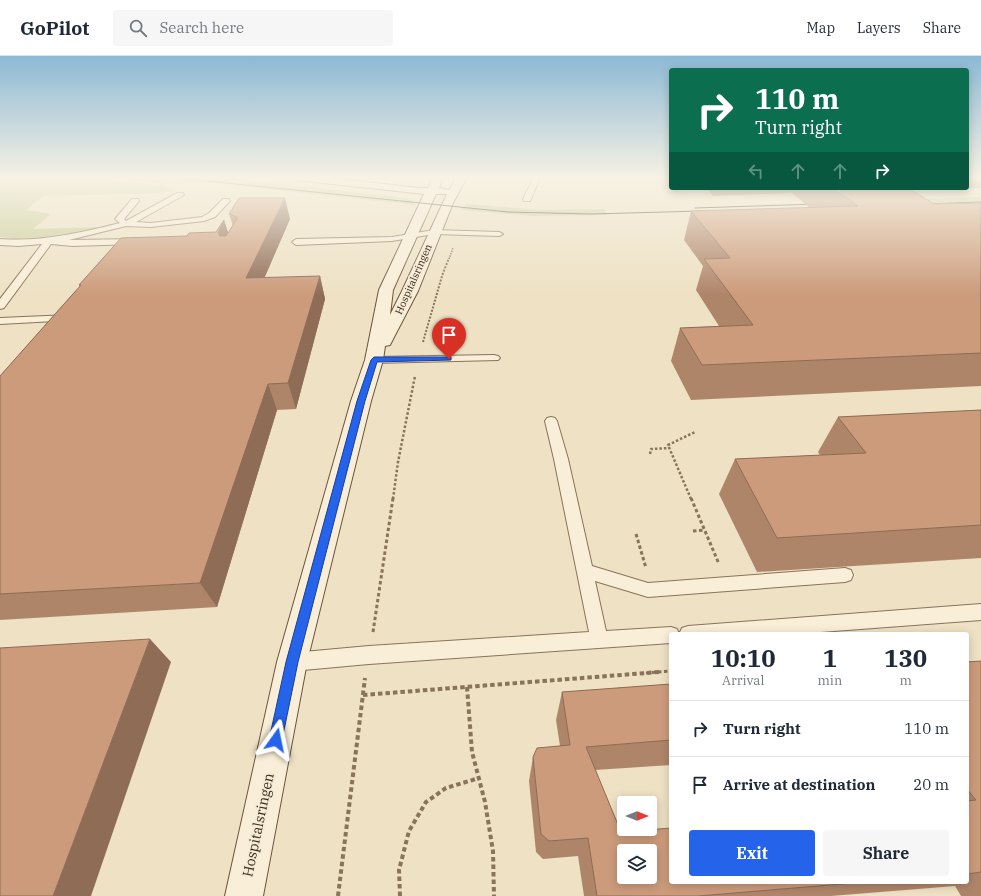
<!DOCTYPE html>
<html lang="en">
<head>
<meta charset="utf-8">
<style>
  body { margin:0; font-family:"IBM Plex Serif",serif; background:#f6f6f7; color:#1f2937; height:100vh; display:flex; flex-direction:column; font-size:15px; white-space:nowrap }
  * { box-sizing:border-box; margin:0 }
  p { font-size:13px; color:#747a83 }
  .icon { flex:none; width:22px; height:22px; fill:none; stroke:currentColor; stroke-width:2; stroke-linecap:round; stroke-linejoin:round }
  .map { position:relative; flex:1; overflow:hidden }
  .panel { position:absolute; left:669px; top:576px; width:300px; height:252px; display:flex; flex-direction:column; background:#fff; border-radius:4px; box-shadow:0 2px 10px #0003 }
  .panel>* { flex:none }
  .banner { position:absolute; left:669px; top:12px; width:300px; height:122px; border-radius:4px; box-shadow:0 2px 10px #0003; background:#0b6e4f; color:#fff; overflow:hidden }
  .needle { width:26px; rotate:90deg }
  .fabs { position:absolute; left:617px; top:740px; display:grid; gap:8px }
  .fabs a { display:grid; place-items:center; width:40px; height:40px; border-radius:4px; background:#fff; box-shadow:0 2px 10px #0003; font-size:20px }
  .pin { position:absolute; display:grid; place-items:center; width:34px; height:34px; color:#fff; margin:-41px -17px; border-radius:50% 50% 50% 0; rotate:-45deg; box-shadow:0 0 4px #0007 }
  .pin .icon { rotate:45deg }
  .me { position:absolute; width:44px; margin:-22px; rotate:12deg; stroke-linejoin:round; filter:drop-shadow(0 0 3px #0008) }
  .turn { display:flex; align-items:center; gap:14px; height:84px; padding:0 20px; font-size:18px }
  .turn .icon { width:52px; height:52px; stroke-width:2.5 }
  .turn b { display:block; font-size:28px; line-height:34px }
  .lanes { display:flex; align-items:center; height:38px; padding:0 20px; background:#0003; justify-content:center; gap:20px; direction:ltr }
  .lanes .off { opacity:.35 }
  .eta { display:flex; justify-content:space-evenly; align-items:center; height:68px; text-align:center }
  .eta b { font-size:24px; font-weight:800; line-height:28px }
  .action { display:flex; gap:8px; margin-top:auto; padding:8px 20px }
  .action a { flex:1; height:46px; border-radius:4px; background:#2563eb; color:#fff; font-size:16px; font-weight:800; line-height:46px; text-align:center }
  .action a+a { background:#f6f6f7; color:#1f2937 }
  ul { padding:0; list-style:none }
  li { display:flex; align-items:center; gap:12px; height:56px; padding:0 20px; border-top:1px solid #e0e1e3 }
  li div { flex:1 }
  li b { display:block; font-size:15px }
  li em { font-style:normal }
  header { display:flex; align-items:center; gap:24px; box-sizing:border-box; height:56px; padding:0 20px; background:#fff; border-bottom:1px solid #e0e1e3 }
  header strong { font-size:19px }
  nav { display:flex; gap:22px; margin-inline-start:auto; font-size:14px }
  .search { width:280px; height:36px; background:#f6f6f7; display:flex; align-items:center; gap:10px; box-sizing:border-box; padding:0 14px; border-radius:4px; color:#747a83; font-size:15px }
  .map>svg:first-child { display:block }
  .green { fill:#c7cc98 }
  .lines { fill:none; stroke-linecap:round; stroke-linejoin:round }
  .lane-casing { stroke:#89735b; stroke-width:2 }
  .secondary-casing { stroke:#6b543e; stroke-width:2 }
  .path-far4 { stroke:#89735b; stroke-width:1.5; stroke-dasharray:1.5 1; stroke-linecap:butt }
  .path-far3 { stroke:#89735b; stroke-width:2; stroke-dasharray:2 1.5; stroke-linecap:butt }
  .path-far2 { stroke:#89735b; stroke-width:2.5; stroke-dasharray:2.5 2; stroke-linecap:butt }
  .path-far1 { stroke:#89735b; stroke-width:3; stroke-dasharray:3.5 2.5; stroke-linecap:butt }
  .path { stroke:#89735b; stroke-width:4; stroke-dasharray:4.5 3; stroke-linecap:butt }
  .lane { fill:#f9eed8; fill-rule:evenodd }
  .secondary { fill:#f9eed8; fill-rule:evenodd }
  .tram { stroke:#392b1f; stroke-width:1 }
  .wall { fill:#af856a }
  .shaded-wall { fill:#8f6c56 }
  .building { fill:#cc9b7b; stroke:#8f6c56; fill-rule:evenodd }
  .route { fill:#2563eb; stroke:#184099 }
  .labels { text-anchor:middle; stroke-width:3.5; stroke-linejoin:round; paint-order:stroke }
  .far-street-label { font-size:10px; fill:#392b1f; stroke:#f5ebd4 }
  .near-street-label { font-size:14px; fill:#392b1f; stroke:#f5ebd4 }
</style>
</head>
<body>
<header>
<strong>GoPilot</strong>
<div class="search"><svg class="icon" aria-label="search" viewBox="0 0 24 24"><circle cx="10" cy="10" r="6"/><path d="M15 15l6 6"/></svg>Search here</div>
<nav><a>Map</a><a>Layers</a><a>Share</a></nav>
</header>
<div class="map">
<svg width="981" height="840" viewBox="0 0 981 840">
  <rect width="100%" height="100%" fill="#eee1c4"/>
  <g class="green">
    <path d="M0,121H82L163,130L175,135L159,137L43,140L26,154L51,158L33,173L99,171C66,180 34,185 0,181Z"/>
    <polygon points="130,121 219,121 406,142 413,145 415,149 191,125 182,127"/>
    <polygon points="981,141 981,148 913,150 903,144"/>
    <polygon points="466,148 539,154 604,153 607,159 532,160 461,154"/>
  </g>
  <g class="lines">
    <g class="lane-casing">
      <g id="lane">
        <polygon points="534,121 540,121 531,143 530,145 524,145 523,143"/>
        <path d="M177,137H183L184,139L136,166L151,167L202,161L209,157L223,143H229L230,145L215,161L204,165L151,171L126,170L69,184L139,183L140,185L136,188L72,190L51,188L4,252L0,253V243L42,188L18,190L0,189V183C41,186 80,177 120,167L115,163L132,143H138L139,145L124,163L126,165Z"/>
        <polygon points="434,174 499,176 503,178 499,180 434,178 392,185 296,189 292,186 296,183 392,181"/>
        <polygon points="70,259 75,262 74,264 0,268 0,262"/>
        <polygon points="494,299 498,300 500,302 498,304 374,307 368,304 374,301"/>
        <polygon points="551,361 555,362 557,365 568,403 592,510 648,527 845,512 851,514 853,519 851,524 845,526 648,541 595,525 606,575 671,571 677,573 679,578 682,572 688,570 981,548 981,564 794,578 671,578 671,587 369,608 292,615 285,612 283,606 285,600 292,597 369,590 589,576 554,403 545,365 547,362"/>
      </g>
    </g>
    <g class="secondary-casing">
      <path id="secondary" d="M291,121H324L418,132H428L433,121H443L439,132L449,134L457,121H467L453,147L418,235L392,285L390,289L385,290L383,304L371,345L307,606L263,840H225L277,606L351,345L365,304L379,234L424,138L296,124ZM436,138H447L402,235L390,259L393,234Z"/>
    </g>
    <g class="path-far4">
      <polyline points="115,121 166,127"/>
      <polyline points="449,203 453,192"/>
    </g>
    <polyline class="path-far3" points="423,286 442,220 449,202"/>
    <g class="path-far2">
      <polyline points="650,398 651,393 669,392"/>
      <polyline points="393,443 398,406 415,320"/>
      <polyline points="691,443 668,389 695,376"/>
    </g>
    <g class="path-far1">
      <polyline points="691,442 719,508"/>
      <polyline points="693,475 704,474"/>
      <polyline points="636,478 646,512"/>
      <polyline points="373,576 393,442"/>
      <polyline points="646,617 671,615"/>
    </g>
    <g class="path">
      <polyline points="467,631 472,696 485,746 493,795 494,840"/>
      <polyline points="363,639 659,616"/>
      <polyline points="338,840 365,622"/>
      <polyline points="400,840 399,814 409,775 426,746 446,732 479,722"/>
    </g>
    <use href="#lane" class="lane"/>
    <use href="#secondary" class="secondary"/>
    <g class="tram">
      <polyline points="168,121 508,156 591,158 702,155"/>
      <polyline points="924,148 981,146"/>
      <polyline points="695,152 817,148"/>
    </g>
  </g>
  <g class="wall">
    <polygon points="967,121 981,121 981,132 912,134 934,148 981,147 981,330 691,344 671,305 680,272 719,270 696,234 703,210 684,184 691,155 810,152 792,137 713,140 706,132 967,132"/>
    <polygon points="229,158 290,163 264,222 320,220 325,243 296,353 277,354 217,551 0,564 0,320 72,239 80,231 79,229 187,180 216,176 224,164 228,177 233,170"/>
    <polygon points="981,354 981,502 757,516 719,438 735,403 820,399 818,396 838,361"/>
    <polygon points="981,605 981,840 961,840 955,830 831,840 584,840 578,800 543,803 536,796 529,725 533,701 560,690 556,664 562,636 671,628 671,709 595,714 621,776 671,826 967,826 967,606"/>
  </g>
  <g class="shaded-wall">
    <polygon points="285,142 290,163 254,246 246,222"/>
    <polygon points="224,164 231,186 226,200 218,177"/>
    <polygon points="320,220 325,243 296,353 288,327"/>
    <polygon points="268,328 277,354 217,551 200,527"/>
    <polygon points="150,583 171,606 91,840 53,840"/>
  </g>
  <g class="building">
    <polygon points="832,132 908,132 934,148 981,147 981,297 702,309 680,272 753,269 704,203 730,202 691,155 858,150"/>
    <polygon points="239,142 285,142 246,222 320,220 288,327 268,328 200,527 0,538 0,320 72,239 81,229 79,229 121,182 187,180 189,177 216,176 224,164 218,177 220,180 226,180 237,163 237,161 229,158"/>
    <polygon points="981,354 981,469 777,482 735,403 866,397 838,361"/>
    <polygon points="150,583 53,840 0,840 0,592"/>
    <polygon points="981,605 981,816 967,818 967,745 976,744 967,733 967,606"/>
    <path d="M671,628V684L586,691L621,776L671,772V826H866L698,840H597L588,782L549,785L541,778L533,701L537,692L570,689L562,636ZM624,795H650V821H624Z"/>
  </g>
  <linearGradient id="sky" x2="0" y2="1"><stop stop-color="#8db9d5"/><stop offset="0.51" stop-color="#f7f2e4"/><stop offset="1" stop-color="#f7f2e4" stop-opacity="0"/></linearGradient>
  <rect width="981" height="239" fill="url(#sky)"/>
  <polygon class="route" points="449,301 451,301 451,304 377,306 365,345 298,606 282,684 280,689 276,691 271,689 269,684 286,606 357,345 371,304 374,301"/>
  <g class="labels">
    <g class="far-street-label">
      <text transform="translate(413 223) rotate(-66)" y="4">Hospitalsringen</text>
    </g>
    <g class="near-street-label">
      <text transform="translate(258 769) rotate(-78)" y="5">Hospitalsringen</text>
    </g>
  </g>
</svg>
<div class="fabs">
<a><svg class="needle" viewBox="-14 -14 28 28"><path d="M0-13l5 13h-10z" fill="#e53935"/><path d="M0 13l5-13h-10z" fill="#747a83"/></svg></a>
<a><svg class="icon" aria-label="layers" viewBox="0 0 24 24"><path d="M12 4l9 5-9 5-9-5zM3 14l9 5 9-5"/></svg></a>
</div>
<div class="pin" style="left:449px;top:303px;background:#d93025"><svg class="icon" aria-label="arrive" viewBox="0 0 24 24"><path d="M6 21V4h12l-3 4 3 4H6"/></svg></div>
<svg class="me" style="left:276px;top:684px" viewBox="-20 -20 40 40"><path d="M0-17L14 15 0 8-14 15z" fill="#2563eb" stroke="#fff" stroke-width="4"/></svg>
<div class="banner">
<div class="turn"><svg class="icon" aria-label="right" viewBox="0 0 24 24"><path d="M7 20v-9h11M14 6l5 5-5 5"/></svg><div><b>110 m</b>Turn right</div></div>
<div class="lanes"><svg class="icon off" aria-label="left" viewBox="0 0 24 24"><path d="M17 20v-9H6M10 6l-5 5 5 5"/></svg><svg class="icon off" aria-label="ahead" viewBox="0 0 24 24"><path d="M12 20V5M6 11l6-6 6 6"/></svg><svg class="icon off" aria-label="ahead" viewBox="0 0 24 24"><path d="M12 20V5M6 11l6-6 6 6"/></svg><svg class="icon" aria-label="right" viewBox="0 0 24 24"><path d="M7 20v-9h11M14 6l5 5-5 5"/></svg></div>
</div>
<section class="panel">
<div class="eta">
<div><b>10:10</b><p>Arrival</p></div>
<div><b>1</b><p>min</p></div>
<div><b>130</b><p>m</p></div>
</div>
<ul>
<li><svg class="icon" aria-label="right" viewBox="0 0 24 24"><path d="M7 20v-9h11M14 6l5 5-5 5"/></svg><div><b>Turn right</b></div><em>110 m</em></li>
<li><svg class="icon" aria-label="arrive" viewBox="0 0 24 24"><path d="M6 21V4h12l-3 4 3 4H6"/></svg><div><b>Arrive at destination</b></div><em>20 m</em></li>
</ul>
<div class="action"><a>Exit</a><a>Share</a></div>
</section>
</div>
</body>
</html>
